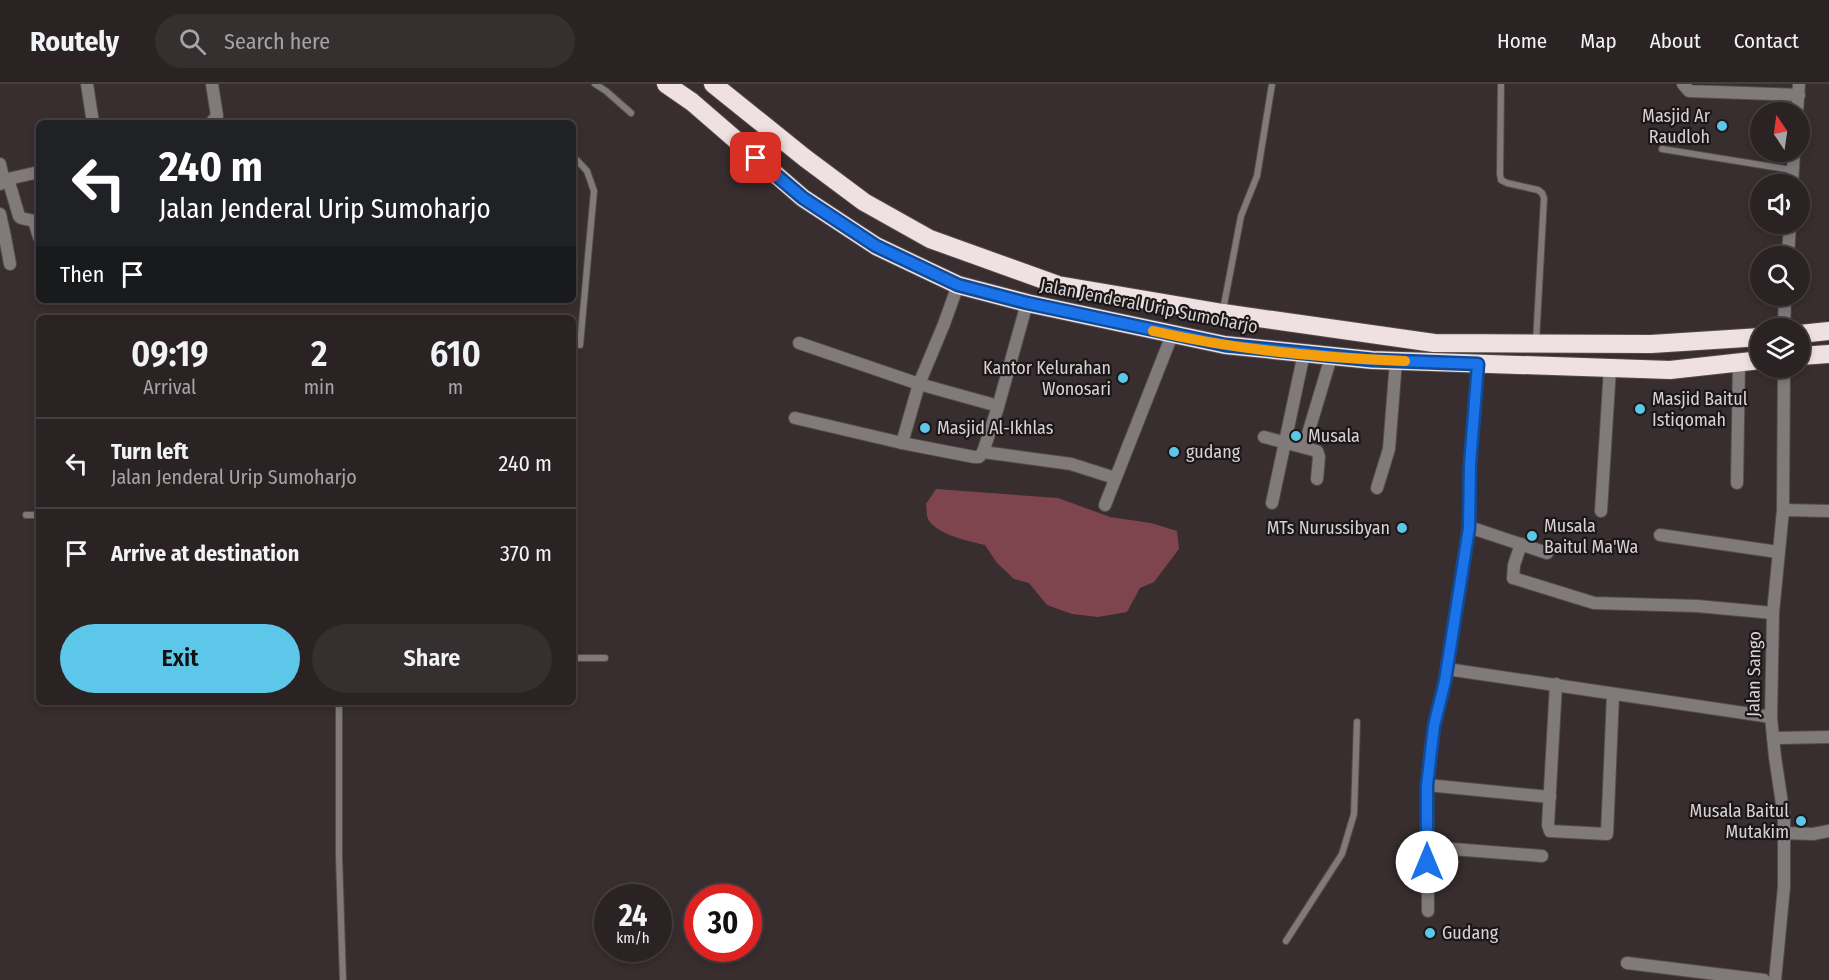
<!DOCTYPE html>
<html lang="en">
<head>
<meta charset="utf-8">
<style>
  body { margin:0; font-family:"Fira Sans Condensed",sans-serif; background:#362f30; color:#f1f3f6; height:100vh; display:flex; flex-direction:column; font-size:22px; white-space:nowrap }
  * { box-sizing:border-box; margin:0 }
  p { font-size:20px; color:#a5a4a6 }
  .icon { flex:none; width:33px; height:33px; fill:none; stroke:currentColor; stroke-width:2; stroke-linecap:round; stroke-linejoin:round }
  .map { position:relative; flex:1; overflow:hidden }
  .details { position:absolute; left:36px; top:231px; width:540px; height:390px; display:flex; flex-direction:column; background:#2a2223; border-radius:9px; box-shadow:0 3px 9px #0003,0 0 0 2px #463f41 }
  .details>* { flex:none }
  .top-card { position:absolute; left:36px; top:36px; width:540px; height:183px; border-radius:9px; box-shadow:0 3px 9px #0003,0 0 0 2px #463f41; background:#202124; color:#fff; overflow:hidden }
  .needle { width:39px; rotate:347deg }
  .controls { position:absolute; left:1750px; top:18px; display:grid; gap:12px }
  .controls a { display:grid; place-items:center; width:60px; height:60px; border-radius:50%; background:#2a2223; box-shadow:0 3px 9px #0003,0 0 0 2px #463f41; font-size:30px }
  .speed { position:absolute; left:594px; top:800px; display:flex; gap:12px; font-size:30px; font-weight:700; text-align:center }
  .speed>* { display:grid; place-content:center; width:78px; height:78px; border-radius:50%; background:#2a2223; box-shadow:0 3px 9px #0003,0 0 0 2px #463f41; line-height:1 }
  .speed small { font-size:15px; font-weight:400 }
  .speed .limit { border:9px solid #d22; background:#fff; color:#111 }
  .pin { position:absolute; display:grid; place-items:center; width:51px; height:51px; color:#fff; margin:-26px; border-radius:12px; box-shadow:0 3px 9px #0006 }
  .me { position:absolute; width:66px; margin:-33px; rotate:0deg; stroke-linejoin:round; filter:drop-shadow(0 0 4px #0008) }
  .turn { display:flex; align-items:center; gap:21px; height:126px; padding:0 24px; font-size:27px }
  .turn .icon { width:78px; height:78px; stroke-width:2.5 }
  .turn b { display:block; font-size:42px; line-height:51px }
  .then { display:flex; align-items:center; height:57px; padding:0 24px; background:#0003; gap:12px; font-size:22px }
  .eta { display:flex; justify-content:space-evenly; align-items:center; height:102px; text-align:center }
  .eta b { font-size:36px; font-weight:600; line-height:42px }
  .button { display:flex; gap:12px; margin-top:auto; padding:12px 24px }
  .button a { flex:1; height:69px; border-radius:36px; background:#5cc7e8; color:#111; font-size:24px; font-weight:600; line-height:69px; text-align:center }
  .button a+a { background:#362f30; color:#f1f3f6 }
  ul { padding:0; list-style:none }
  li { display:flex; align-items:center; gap:18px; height:90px; padding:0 24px; border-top:2px solid #463f41 }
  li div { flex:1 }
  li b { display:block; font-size:22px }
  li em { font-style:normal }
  header { display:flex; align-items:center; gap:36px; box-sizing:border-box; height:84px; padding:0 30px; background:#2a2223; border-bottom:2px solid #463f41 }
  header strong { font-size:28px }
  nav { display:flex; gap:33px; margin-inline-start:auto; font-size:21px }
  .search { width:420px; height:54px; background:#362f30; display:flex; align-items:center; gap:15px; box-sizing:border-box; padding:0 21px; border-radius:33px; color:#a5a4a6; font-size:22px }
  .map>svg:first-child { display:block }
  .green { fill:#7f454e }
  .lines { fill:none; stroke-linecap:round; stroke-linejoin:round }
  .lane-casing { stroke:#554b4c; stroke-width:8 }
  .street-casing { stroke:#554b4c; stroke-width:14 }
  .highway-casing { stroke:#554b4c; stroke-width:20 }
  .lane { stroke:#807a7b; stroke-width:6 }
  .street { stroke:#807a7b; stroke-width:12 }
  .highway { stroke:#efe1e2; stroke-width:18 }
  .route-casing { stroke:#114b97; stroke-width:15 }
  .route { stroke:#1a73e8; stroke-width:10 }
  .slow { stroke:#f59e0b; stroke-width:10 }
  .poi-dot { fill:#5cc7e8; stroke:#1c1718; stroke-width:2 }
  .labels { text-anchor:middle; stroke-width:4.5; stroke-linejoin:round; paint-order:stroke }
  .poi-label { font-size:18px; fill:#d9d1d2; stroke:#1c1718; text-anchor:start }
  .street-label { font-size:18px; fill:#d9d1d2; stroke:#1c1718 }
</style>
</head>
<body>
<header>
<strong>Routely</strong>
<div class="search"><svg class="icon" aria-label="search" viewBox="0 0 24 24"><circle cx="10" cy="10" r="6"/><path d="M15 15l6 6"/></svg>Search here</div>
<nav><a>Home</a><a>Map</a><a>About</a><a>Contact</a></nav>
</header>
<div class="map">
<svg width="1829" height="896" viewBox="0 0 1829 896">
  <rect width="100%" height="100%" fill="#382d2f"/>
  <path class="green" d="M936,405L1058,414L1110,433L1151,439L1177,447L1179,465L1154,498L1140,504L1127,528L1098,533L1072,530L1047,521L1029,499L1014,495L997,479L985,461C969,457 937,451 928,435C926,431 927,424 926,420Z"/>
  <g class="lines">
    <g class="lane-casing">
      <g id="lane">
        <polyline points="595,0 606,7 631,29"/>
        <polyline points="1501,0 1500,90 1501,96 1507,99 1538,106 1542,109 1544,114 1536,258"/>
        <polyline points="1662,65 1792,86"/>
        <polyline points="573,72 587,87 594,107 580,261"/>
        <polyline points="1223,226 1241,132 1257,92 1272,0"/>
        <polyline points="26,431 39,431"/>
        <polyline points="573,574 605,574"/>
        <polyline points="339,618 339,773 343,896"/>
        <polyline points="1286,857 1342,770 1354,730 1357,638"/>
      </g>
    </g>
    <g class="street-casing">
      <g id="street">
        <polyline points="87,0 93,39"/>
        <polyline points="1683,0 1689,7 1799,11"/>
        <polyline points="1797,28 1799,0"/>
        <polyline points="211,39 217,32 212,0"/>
        <polyline points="0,80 4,98 0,100"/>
        <polyline points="8,95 39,88"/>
        <polyline points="4,98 8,95 19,132 21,134 34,137 39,153"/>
        <polyline points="1792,100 1794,68"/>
        <polyline points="0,130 5,153 0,153"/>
        <polyline points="5,153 10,180"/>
        <polyline points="1788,172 1790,140"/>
        <polyline points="1784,244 1785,212"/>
        <polyline points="799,259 919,300 991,320"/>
        <polyline points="795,334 902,359 974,373 979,373 983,368 1071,380 1115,394"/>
        <polyline points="1264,353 1317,367 1319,373 1317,395"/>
        <polyline points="902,359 919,300 944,240 958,201"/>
        <polyline points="1304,363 1331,273"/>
        <polyline points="983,368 998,323 1027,219"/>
        <polyline points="1737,399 1739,278"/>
        <polyline points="1377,404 1389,365 1396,277"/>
        <polyline points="1272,419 1304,269"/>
        <polyline points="1105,421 1172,251"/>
        <polyline points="1783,426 1829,427"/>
        <polyline points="1601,427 1610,284"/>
        <polyline points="1469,443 1547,469"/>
        <polyline points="1660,451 1778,468"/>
        <polyline points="1521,460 1514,481 1513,494 1594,519 1697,522 1773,529"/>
        <polyline points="1447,585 1771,633"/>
        <polyline points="1556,600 1548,741 1550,747 1607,750 1613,611"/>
        <polyline points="1773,654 1829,653"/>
        <polyline points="1427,701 1550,713"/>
        <polyline points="1784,749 1813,750 1829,747"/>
        <polyline points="1427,763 1542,772"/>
        <polyline points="1428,827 1427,701 1434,642 1445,597 1469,443 1470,380 1478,280"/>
        <polyline points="1627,879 1764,896"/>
        <polyline points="1775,896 1784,803 1784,733 1775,673 1771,633 1773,529 1783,426 1784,284"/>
      </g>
    </g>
    <g class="highway-casing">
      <g id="highway">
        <polyline points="666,0 692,18 803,114 876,162 958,201 1027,219 1225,261 1372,276 1670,286 1761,276"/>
        <polyline points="713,0 805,74 864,118 930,155 1058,201 1223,229 1434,259 1651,260 1761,253"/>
        <polyline points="1800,250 1829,247"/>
        <polyline points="1800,272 1829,270"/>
      </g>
    </g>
    <use href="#lane" class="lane"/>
    <use href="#street" class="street"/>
    <use href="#highway" class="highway"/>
  </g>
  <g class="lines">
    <g class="route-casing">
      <polyline id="route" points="756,74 803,114 876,162 958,201 1027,219 1225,261 1372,276 1478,280 1470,380 1469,444 1445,597 1434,642 1427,701 1427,778"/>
    </g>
    <use href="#route" class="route"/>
    <path class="slow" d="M1153,247C1236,266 1321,274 1405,277"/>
  </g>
  <g class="poi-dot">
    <circle cx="1722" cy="42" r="6"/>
    <circle cx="1123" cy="294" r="6"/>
    <circle cx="1640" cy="325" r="6"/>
    <circle cx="925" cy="344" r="6"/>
    <circle cx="1296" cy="352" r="6"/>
    <circle cx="1174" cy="368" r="6"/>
    <circle cx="1402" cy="444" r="6"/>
    <circle cx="1532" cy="452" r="6"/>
    <circle cx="1801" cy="737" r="6"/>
    <circle cx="1430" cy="849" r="6"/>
  </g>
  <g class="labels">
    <g class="poi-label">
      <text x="1710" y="38" text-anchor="end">Masjid Ar<tspan x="1710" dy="21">Raudloh</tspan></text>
      <text x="1111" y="290" text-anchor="end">Kantor Kelurahan<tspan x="1111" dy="21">Wonosari</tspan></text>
      <text x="1652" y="321">Masjid Baitul<tspan x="1652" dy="21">Istiqomah</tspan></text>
      <text x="937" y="350">Masjid Al-Ikhlas</text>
      <text x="1308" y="358">Musala</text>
      <text x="1186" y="374">gudang</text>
      <text x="1544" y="448">Musala<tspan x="1544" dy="21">Baitul Ma'Wa</tspan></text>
      <text x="1390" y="450" text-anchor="end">MTs Nurussibyan</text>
      <text x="1789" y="733" text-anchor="end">Musala Baitul<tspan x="1789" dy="21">Mutakim</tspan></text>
      <text x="1442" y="855">Gudang</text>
    </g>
    <g class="street-label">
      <text transform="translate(1149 222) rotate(11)" y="6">Jalan Jenderal Urip Sumoharjo</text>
      <text transform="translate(1754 590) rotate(-89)" y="6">Jalan Sango</text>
    </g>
  </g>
</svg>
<div class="controls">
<a><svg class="needle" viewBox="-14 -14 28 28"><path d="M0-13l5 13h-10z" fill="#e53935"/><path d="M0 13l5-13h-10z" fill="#a5a4a6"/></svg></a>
<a><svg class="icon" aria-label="sound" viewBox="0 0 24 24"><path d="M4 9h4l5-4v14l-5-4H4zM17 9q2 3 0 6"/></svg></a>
<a><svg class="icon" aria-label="search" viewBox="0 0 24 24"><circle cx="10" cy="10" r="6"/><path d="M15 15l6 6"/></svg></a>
<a><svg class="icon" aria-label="layers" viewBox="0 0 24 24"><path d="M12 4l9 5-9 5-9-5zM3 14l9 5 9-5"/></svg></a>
</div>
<div class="speed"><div>24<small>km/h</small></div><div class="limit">30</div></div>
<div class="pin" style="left:756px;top:74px;background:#d93025"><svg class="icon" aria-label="arrive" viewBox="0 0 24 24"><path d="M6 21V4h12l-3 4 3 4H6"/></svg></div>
<svg class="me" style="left:1427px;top:778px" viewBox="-20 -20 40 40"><circle r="19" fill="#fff"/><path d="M0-13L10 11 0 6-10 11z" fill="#1a73e8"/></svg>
<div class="top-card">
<div class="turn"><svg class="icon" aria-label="left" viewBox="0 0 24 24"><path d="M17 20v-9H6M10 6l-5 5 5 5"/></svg><div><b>240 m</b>Jalan Jenderal Urip Sumoharjo</div></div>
<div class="then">Then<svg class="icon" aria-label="arrive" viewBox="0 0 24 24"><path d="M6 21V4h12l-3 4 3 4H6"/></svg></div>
</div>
<section class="details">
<div class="eta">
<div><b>09:19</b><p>Arrival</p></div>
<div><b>2</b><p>min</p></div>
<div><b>610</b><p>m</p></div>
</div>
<ul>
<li><svg class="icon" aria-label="left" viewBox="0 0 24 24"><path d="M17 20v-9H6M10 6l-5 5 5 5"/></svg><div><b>Turn left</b><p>Jalan Jenderal Urip Sumoharjo</p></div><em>240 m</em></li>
<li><svg class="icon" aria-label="arrive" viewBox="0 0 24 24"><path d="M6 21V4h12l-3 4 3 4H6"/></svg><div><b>Arrive at destination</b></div><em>370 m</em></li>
</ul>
<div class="button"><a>Exit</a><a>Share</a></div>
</section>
</div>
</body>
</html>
